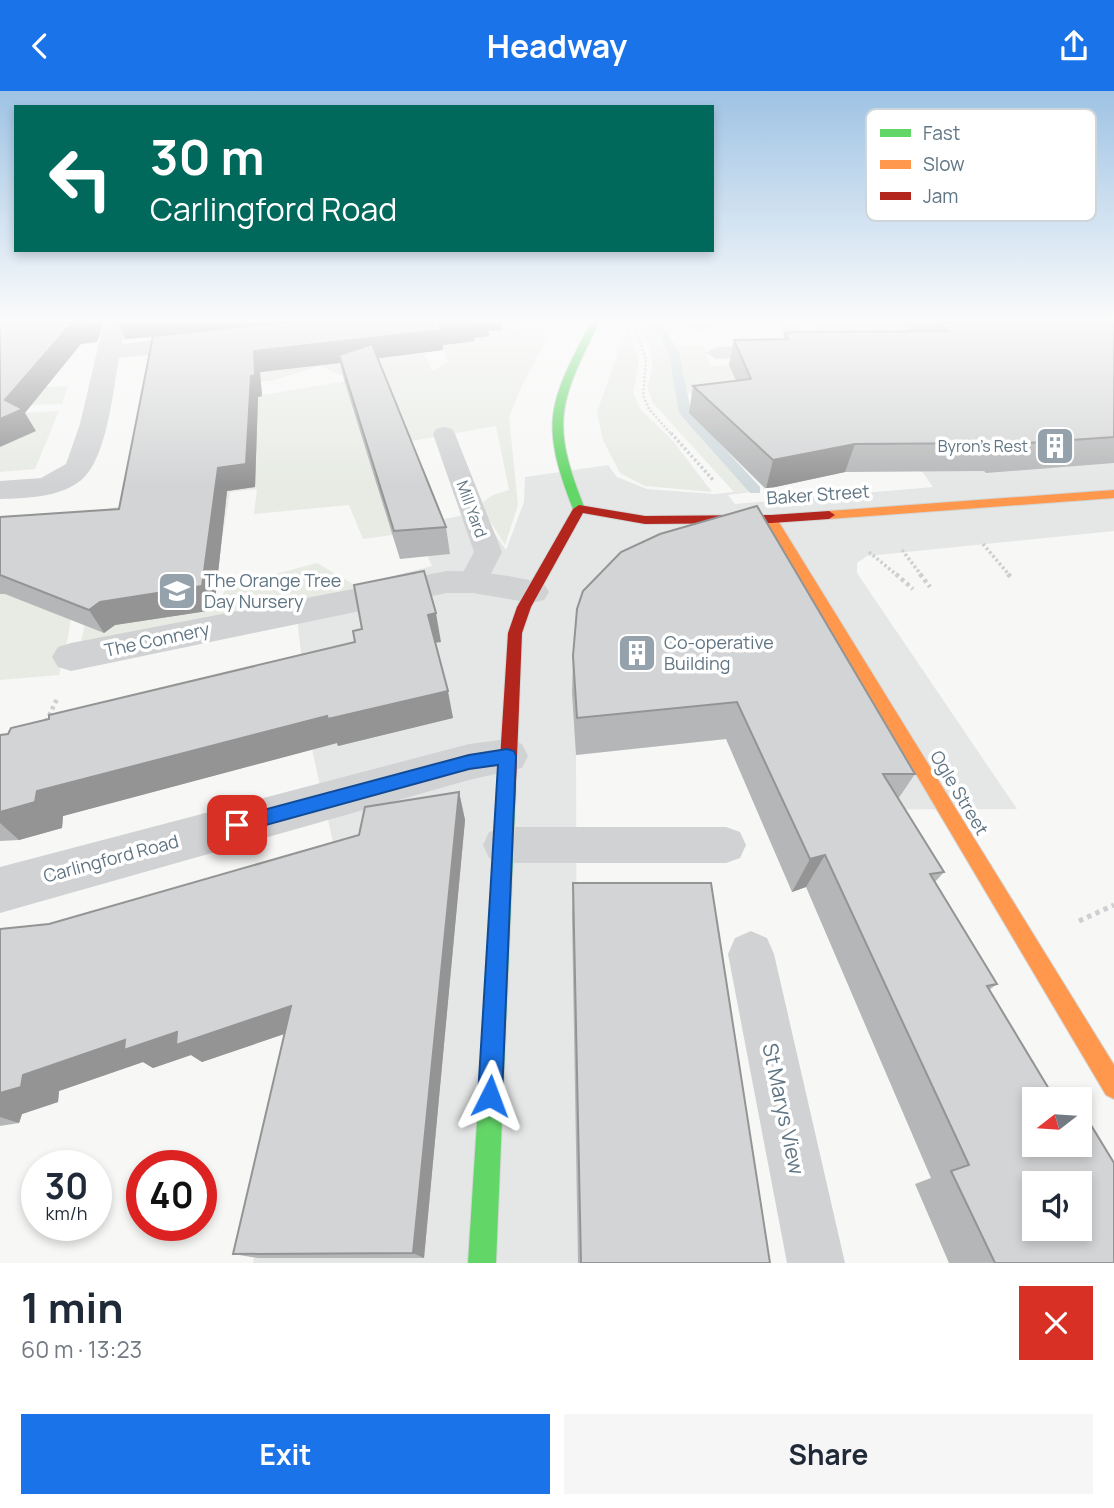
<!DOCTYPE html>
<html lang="en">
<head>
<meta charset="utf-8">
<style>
  body { margin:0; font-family:Manrope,sans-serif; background:#f6f6f7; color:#1f2937; height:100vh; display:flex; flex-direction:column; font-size:26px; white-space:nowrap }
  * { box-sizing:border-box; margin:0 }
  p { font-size:23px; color:#747a83 }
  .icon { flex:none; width:38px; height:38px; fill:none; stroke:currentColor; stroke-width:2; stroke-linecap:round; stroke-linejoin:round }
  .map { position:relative; height:1172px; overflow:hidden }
  .sheet { display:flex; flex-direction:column; background:#fff; flex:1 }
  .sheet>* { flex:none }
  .top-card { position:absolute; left:14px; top:14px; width:700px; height:147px; border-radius:0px; box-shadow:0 4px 10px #0003; background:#00695c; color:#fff; overflow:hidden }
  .needle { width:46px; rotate:253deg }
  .controls { position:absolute; left:1022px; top:996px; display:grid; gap:14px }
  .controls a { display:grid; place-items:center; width:70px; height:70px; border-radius:0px; background:#fff; box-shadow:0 4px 10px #0003; font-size:35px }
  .speed { position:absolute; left:21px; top:1059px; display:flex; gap:14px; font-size:35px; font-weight:700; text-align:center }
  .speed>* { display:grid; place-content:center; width:91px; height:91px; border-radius:50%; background:#fff; box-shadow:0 4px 10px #0003; line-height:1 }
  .speed small { font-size:18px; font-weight:400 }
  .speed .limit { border:10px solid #d22; background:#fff; color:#111 }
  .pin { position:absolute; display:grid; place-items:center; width:60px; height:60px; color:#fff; margin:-30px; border-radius:14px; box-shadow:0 4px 10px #0006 }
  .me { position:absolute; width:77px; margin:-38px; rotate:3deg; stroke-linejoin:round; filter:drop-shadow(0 0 5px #0008) }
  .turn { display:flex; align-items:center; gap:24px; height:147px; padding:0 21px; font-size:32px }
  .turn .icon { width:91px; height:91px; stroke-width:2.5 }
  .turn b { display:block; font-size:49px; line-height:60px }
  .round { display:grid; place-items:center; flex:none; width:74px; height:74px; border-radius:0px; background:#f6f6f7 }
  .headline { display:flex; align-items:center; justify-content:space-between; height:119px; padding:0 21px }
  h1 { font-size:42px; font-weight:700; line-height:52px }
  .action { display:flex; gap:14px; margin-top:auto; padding:14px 21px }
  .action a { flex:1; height:80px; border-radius:0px; background:#1a73e8; color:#fff; font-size:28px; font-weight:700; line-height:80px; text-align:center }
  .action a+a { background:#f6f6f7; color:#1f2937 }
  header { display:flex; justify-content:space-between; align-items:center; height:91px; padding:0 21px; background:#1a73e8; color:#fff; font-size:32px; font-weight:700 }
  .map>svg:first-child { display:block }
  .built { fill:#e5e7e7 }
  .green { fill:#e7ebe4 }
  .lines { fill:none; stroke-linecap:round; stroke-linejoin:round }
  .stream { fill:#d0dadd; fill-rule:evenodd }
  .fast-casing { stroke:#d4d5d5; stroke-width:2 }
  .slow-casing { stroke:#d4d5d5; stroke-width:2 }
  .jam-casing { stroke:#d4d5d5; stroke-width:2 }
  .path-far3 { stroke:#cdcfd0; stroke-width:2.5; stroke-dasharray:2 2; stroke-linecap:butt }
  .path-far2 { stroke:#cdcfd0; stroke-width:3.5; stroke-dasharray:2.5 2.5; stroke-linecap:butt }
  .path-far1 { stroke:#cdcfd0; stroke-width:4.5; stroke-dasharray:3.5 3.5; stroke-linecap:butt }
  .path { stroke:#cdcfd0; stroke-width:5; stroke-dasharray:4.5 4.5; stroke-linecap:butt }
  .lane { fill:#d1d2d3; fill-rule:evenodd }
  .street { fill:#d1d2d3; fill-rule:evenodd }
  .fast { fill:#63d668; fill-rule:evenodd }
  .slow { fill:#ff974d; fill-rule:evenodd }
  .jam { fill:#b3261e; fill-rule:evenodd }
  .wall { fill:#b5b6b7 }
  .shaded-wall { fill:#949495 }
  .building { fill:#d3d4d5; stroke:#949495; stroke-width:2; fill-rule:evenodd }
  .route { fill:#1a73e8; stroke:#114b97; stroke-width:2 }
  .labels { text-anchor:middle; stroke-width:7; stroke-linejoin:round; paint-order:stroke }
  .far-poi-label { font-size:16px; fill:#607583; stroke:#fff; text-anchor:end }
  .far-street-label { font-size:16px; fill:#607583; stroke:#fff }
  .street-label { font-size:18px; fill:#607583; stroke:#fff }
  .poi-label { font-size:18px; fill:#607583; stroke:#fff; text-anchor:start }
  .near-street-label { font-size:21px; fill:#607583; stroke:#fff }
  .key { fill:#fff; stroke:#cfd6da; stroke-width:2 }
  .key-label { font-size:19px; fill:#607583 }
</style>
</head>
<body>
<header><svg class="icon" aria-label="back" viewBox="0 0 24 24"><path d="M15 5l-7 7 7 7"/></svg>Headway<svg class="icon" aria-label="share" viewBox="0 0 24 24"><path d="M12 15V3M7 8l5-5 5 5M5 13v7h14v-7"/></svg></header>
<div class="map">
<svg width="1114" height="1172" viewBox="0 0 1114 1172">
  <rect width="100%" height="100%" fill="#f7f7f6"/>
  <polygon class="built" points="807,231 1114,231 1114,440 867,465 857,472 857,482 1017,718 758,719 726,648 576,664 578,1172 253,1172 335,760 313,663 295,510 432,475 414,434 480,421 506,459 524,411 525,386 608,374 617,386 647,398 714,403 765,398 709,342 693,322 734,339 791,392 743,402 728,404 735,413 933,396 826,247 815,244"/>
  <g class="green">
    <polygon points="498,231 506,231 511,239 554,235 523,292 509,326 518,414 505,454 485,422 483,411 493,404 509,399 496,335 406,351 355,321 390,437 421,440 363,448 349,414 254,423 257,398 230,401 220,461 214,462 214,519 227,496 317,472 355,494 355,503 79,560 110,417 135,413 234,309 352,289 320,275 274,289 213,297 214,280 422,256 432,280 448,271 441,254 474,250 473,247 488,245 486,240"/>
    <path d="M636,231H660L675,255L703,254L711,275L729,274L740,301L693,322L691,302H688C691,340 735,371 761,398L734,401L653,312L647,295C658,271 649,253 636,231Z"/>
    <polygon points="628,233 639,271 633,301 641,319 673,350 712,401 645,395 620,382 603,349 597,321"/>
    <polygon points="68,295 62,313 29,314 23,322 59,320 35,378 0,381 0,356 12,328 46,296"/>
    <polygon points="78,484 68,546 59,584 0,589 0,500"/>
  </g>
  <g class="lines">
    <polygon class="stream" points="651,231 661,231 679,262 691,321 760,396 760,402 750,402 679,322 669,262"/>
    <g class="fast-casing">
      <g id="fast">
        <path d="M591,231H599C559,313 550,331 585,418L579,422L573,418C539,330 549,312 591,231Z"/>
        <polygon points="506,708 512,710 515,716 496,1172 468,1172 497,716 500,710"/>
      </g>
    </g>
    <g class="slow-casing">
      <g id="slow">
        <polygon points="1114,399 1114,407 829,428 823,424 829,420"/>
        <polygon points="771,424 777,428 1114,974 1114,1008 1106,1004 765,428"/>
      </g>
    </g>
    <g class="jam-casing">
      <polygon id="jam" points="579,414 645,425 771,424 829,420 835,424 829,428 771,432 645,433 583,422 531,516 522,542 515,716 512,722 506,724 500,722 497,716 508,542 517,516 573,418"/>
    </g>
    <polyline class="path-far3" points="636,239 646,269 643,304 649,318 672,344"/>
    <g class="path-far2">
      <polyline points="671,342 714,390"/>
      <polyline points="983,453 1010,485"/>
      <polyline points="902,459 922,485"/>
      <polyline points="869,461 898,485"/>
    </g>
    <g class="path-far1">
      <polyline points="896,483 913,498"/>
      <polyline points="920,483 930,496"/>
      <polyline points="1008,483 1012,488"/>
      <polyline points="46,631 57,608"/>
    </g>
    <polyline class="path" points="1079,830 1114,814"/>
    <g class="lane">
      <path d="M681,231H724C716,240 694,239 683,236Z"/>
      <polygon points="778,231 796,231 813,259 810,263 716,268 706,262 716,256 790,254"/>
      <polygon points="444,336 452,338 455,343 502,461 483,498 473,501 463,498 458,491 474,461 433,343 436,338"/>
      <polygon points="503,736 726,736 740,741 746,754 740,767 726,772 503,772 489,767 483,754 489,741"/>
      <polygon points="751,840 767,847 774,863 845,1172 787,1172 728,863 735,847"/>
    </g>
    <g class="street">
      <path d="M104,231H125L122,253L204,244L212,246L215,251L212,256L204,258L119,267C113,299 107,370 80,390C58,407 26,407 0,408V390L41,387L66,373L80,333Z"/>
      <path d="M447,480C479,480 513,484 544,493L549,501L544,509L532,512L473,502H447L71,580L58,576L52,566L58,556L71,552Z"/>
      <polygon points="507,648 522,653 528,665 522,677 469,689 0,822 0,776 469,653"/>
    </g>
    <use href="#fast" class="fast"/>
    <use href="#slow" class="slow"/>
    <use href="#jam" class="jam"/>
  </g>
  <g class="wall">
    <polygon points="118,231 502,239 488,240 489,245 474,247 475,250 443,254 443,259 378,267 446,436 450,463 400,468 344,289 340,272 260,281 262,305 258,306 255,396 227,400 214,519 115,534 104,542 5,503 0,503 0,426 119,418 153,246 125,248"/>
    <polygon points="903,231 1114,231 1114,372 986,382 984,380 845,381 766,398 689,322 693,295 736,290 729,274 734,249 783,248 785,242 912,241"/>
    <polygon points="577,518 915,683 898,708 944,781 935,791 997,893 989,899 1114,1172 949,1172 915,1093 931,1087 806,796 792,801 726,648 576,664 572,602 573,565"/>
    <polygon points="441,551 435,552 453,627 338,655 337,652 63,725 62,737 19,749 0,750 0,644 8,643 11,637"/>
    <polygon points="459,701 465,729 424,1167 258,1167 233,1163 284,943 202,971 191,964 153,977 143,971 59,1000 58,1011 22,1023 19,1032 0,1035 0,838 49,833 359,744"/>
    <polygon points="573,792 770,1172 578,1172 572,826"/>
  </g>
  <g class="shaded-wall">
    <polygon points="88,231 104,231 97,251 81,253 25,322 36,340 0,356 0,328 5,309 71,233"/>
    <polygon points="118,231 310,231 125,248"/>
    <polygon points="468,231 501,231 502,239 488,240 489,245 474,247 475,250 443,254 443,259 341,272 339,264 340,272 260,281 262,305 258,306 255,396 227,400 214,519 115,534 104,542 89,519 218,377 251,285 254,260"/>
    <polygon points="855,353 845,381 766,398 773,369"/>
    <polygon points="436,522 441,551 433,552 428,524"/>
    <polygon points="448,600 453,627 338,655 337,652 63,725 62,737 19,749 0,732 0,721 37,700 327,625"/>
    <polygon points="459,701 465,729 424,1167 413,1162"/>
    <polygon points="825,764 806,796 792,801 810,768"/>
    <polygon points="291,915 308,935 202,971 191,964 153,977 143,971 59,1000 58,1011 22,1023 19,1032 0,1026 0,1002 23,984 125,949 177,941"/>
  </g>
  <g class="building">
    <polygon points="0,231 88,231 71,233 5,309 23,318 0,328"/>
    <polygon points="288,231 468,231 439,234 441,239 254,260 255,284 251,285 246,373 218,377 202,495 100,511 89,519 0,484 0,426 119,418 153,245"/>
    <polygon points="938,231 1114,231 1114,346 1000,354 998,352 855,353 773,369 693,295 751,288 734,249 788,248 785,242 796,241 948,240"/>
    <polygon points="372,253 446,436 394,440 339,264"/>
    <path d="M757,415L915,683H883L944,781L930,783L997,893L987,895L1055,1008H1034V1054H1080V1016L1114,1072V1172H995L951,1080L969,1074L825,764L810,768L737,611L577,627L573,565L577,518L583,500L621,461L660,443ZM1034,1092H1080V1138H1034Z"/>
    <polygon points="424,480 436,522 428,524 448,600 328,628 327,625 37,700 35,711 0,721 0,644 8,643 11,637 49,628 49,624 355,551 353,540 362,538 354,494"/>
    <polygon points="459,701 413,1162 233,1163 291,915 176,954 177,941 124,959 125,949 23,984 21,996 0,1002 0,838 49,833 359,744 365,716"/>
    <polygon points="573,792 711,792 770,1172 581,1172"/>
  </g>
  <linearGradient id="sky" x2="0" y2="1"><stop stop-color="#9ec3e4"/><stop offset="0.58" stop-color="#fbfbfb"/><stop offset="1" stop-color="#fbfbfb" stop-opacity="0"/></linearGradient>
  <rect width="1114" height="395" fill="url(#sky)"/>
  <polygon class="route" points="507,658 514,660 516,665 502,1005 499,1013 490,1017 482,1013 478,1005 498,674 469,678 237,742 231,740 228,734 231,728 237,726 469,664"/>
  <defs>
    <g id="building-square" transform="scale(2.0125)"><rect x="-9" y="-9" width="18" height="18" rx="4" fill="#95a2ab" stroke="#fff"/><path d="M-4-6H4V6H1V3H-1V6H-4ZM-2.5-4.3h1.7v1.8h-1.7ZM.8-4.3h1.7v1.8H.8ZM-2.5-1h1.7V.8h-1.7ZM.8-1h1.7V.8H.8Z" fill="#fff"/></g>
    <g id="school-square" transform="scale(2.0125)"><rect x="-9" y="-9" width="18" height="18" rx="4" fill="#95a2ab" stroke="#fff"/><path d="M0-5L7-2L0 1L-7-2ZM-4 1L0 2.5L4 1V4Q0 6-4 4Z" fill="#fff"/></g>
  </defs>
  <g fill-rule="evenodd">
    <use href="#building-square" x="1055" y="355"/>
    <use href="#school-square" x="177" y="500"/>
    <use href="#building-square" x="637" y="562"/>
  </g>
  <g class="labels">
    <g class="far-poi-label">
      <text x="1028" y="361">Byron's Rest</text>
    </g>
    <g class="far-street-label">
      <text transform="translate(472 418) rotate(70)" y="6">Mill Yard</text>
    </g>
    <g class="street-label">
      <text transform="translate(818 404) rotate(-4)" y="6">Baker Street</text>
      <text transform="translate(157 549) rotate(-12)" y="6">The Connery</text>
      <text transform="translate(959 702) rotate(59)" y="6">Ogle Street</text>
      <text transform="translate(111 768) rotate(-15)" y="6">Carlingford Road</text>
    </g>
    <g class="poi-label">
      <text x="204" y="496">The Orange Tree<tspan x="204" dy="21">Day Nursery</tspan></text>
      <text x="664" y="558">Co-operative<tspan x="664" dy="21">Building</tspan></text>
    </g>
    <g class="near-street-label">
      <text transform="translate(783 1018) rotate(78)" y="7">St Marys View</text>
    </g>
  </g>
  <rect x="866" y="18" width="230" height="112" rx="10" class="key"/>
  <rect x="880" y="38" width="31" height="8" fill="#63d668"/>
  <rect x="880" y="69" width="31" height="9" fill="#ff974d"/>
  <rect x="880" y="101" width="31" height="8" fill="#b3261e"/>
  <g class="key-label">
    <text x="923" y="49">Fast</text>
    <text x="923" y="80">Slow</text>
    <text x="923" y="112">Jam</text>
  </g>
</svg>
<div class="controls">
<a><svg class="needle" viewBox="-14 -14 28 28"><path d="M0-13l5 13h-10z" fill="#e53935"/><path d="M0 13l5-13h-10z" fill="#747a83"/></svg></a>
<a><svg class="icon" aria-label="sound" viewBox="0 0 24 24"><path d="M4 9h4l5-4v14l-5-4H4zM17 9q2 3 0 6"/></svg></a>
</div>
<div class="speed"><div>30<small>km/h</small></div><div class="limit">40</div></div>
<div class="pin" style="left:237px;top:734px;background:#d93025"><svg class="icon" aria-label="arrive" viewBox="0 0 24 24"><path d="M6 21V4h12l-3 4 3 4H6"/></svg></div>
<svg class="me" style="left:490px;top:1005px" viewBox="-20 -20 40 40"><path d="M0-17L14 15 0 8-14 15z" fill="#1a73e8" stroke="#fff" stroke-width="4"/></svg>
<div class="top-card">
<div class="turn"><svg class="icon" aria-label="left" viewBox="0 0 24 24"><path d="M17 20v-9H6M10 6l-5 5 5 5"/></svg><div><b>30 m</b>Carlingford Road</div></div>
</div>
</div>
<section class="sheet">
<div class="headline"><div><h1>1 min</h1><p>60 m · 13:23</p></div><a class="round" style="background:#d93025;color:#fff"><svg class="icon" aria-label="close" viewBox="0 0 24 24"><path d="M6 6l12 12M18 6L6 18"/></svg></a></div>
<div class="action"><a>Exit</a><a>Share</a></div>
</section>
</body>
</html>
